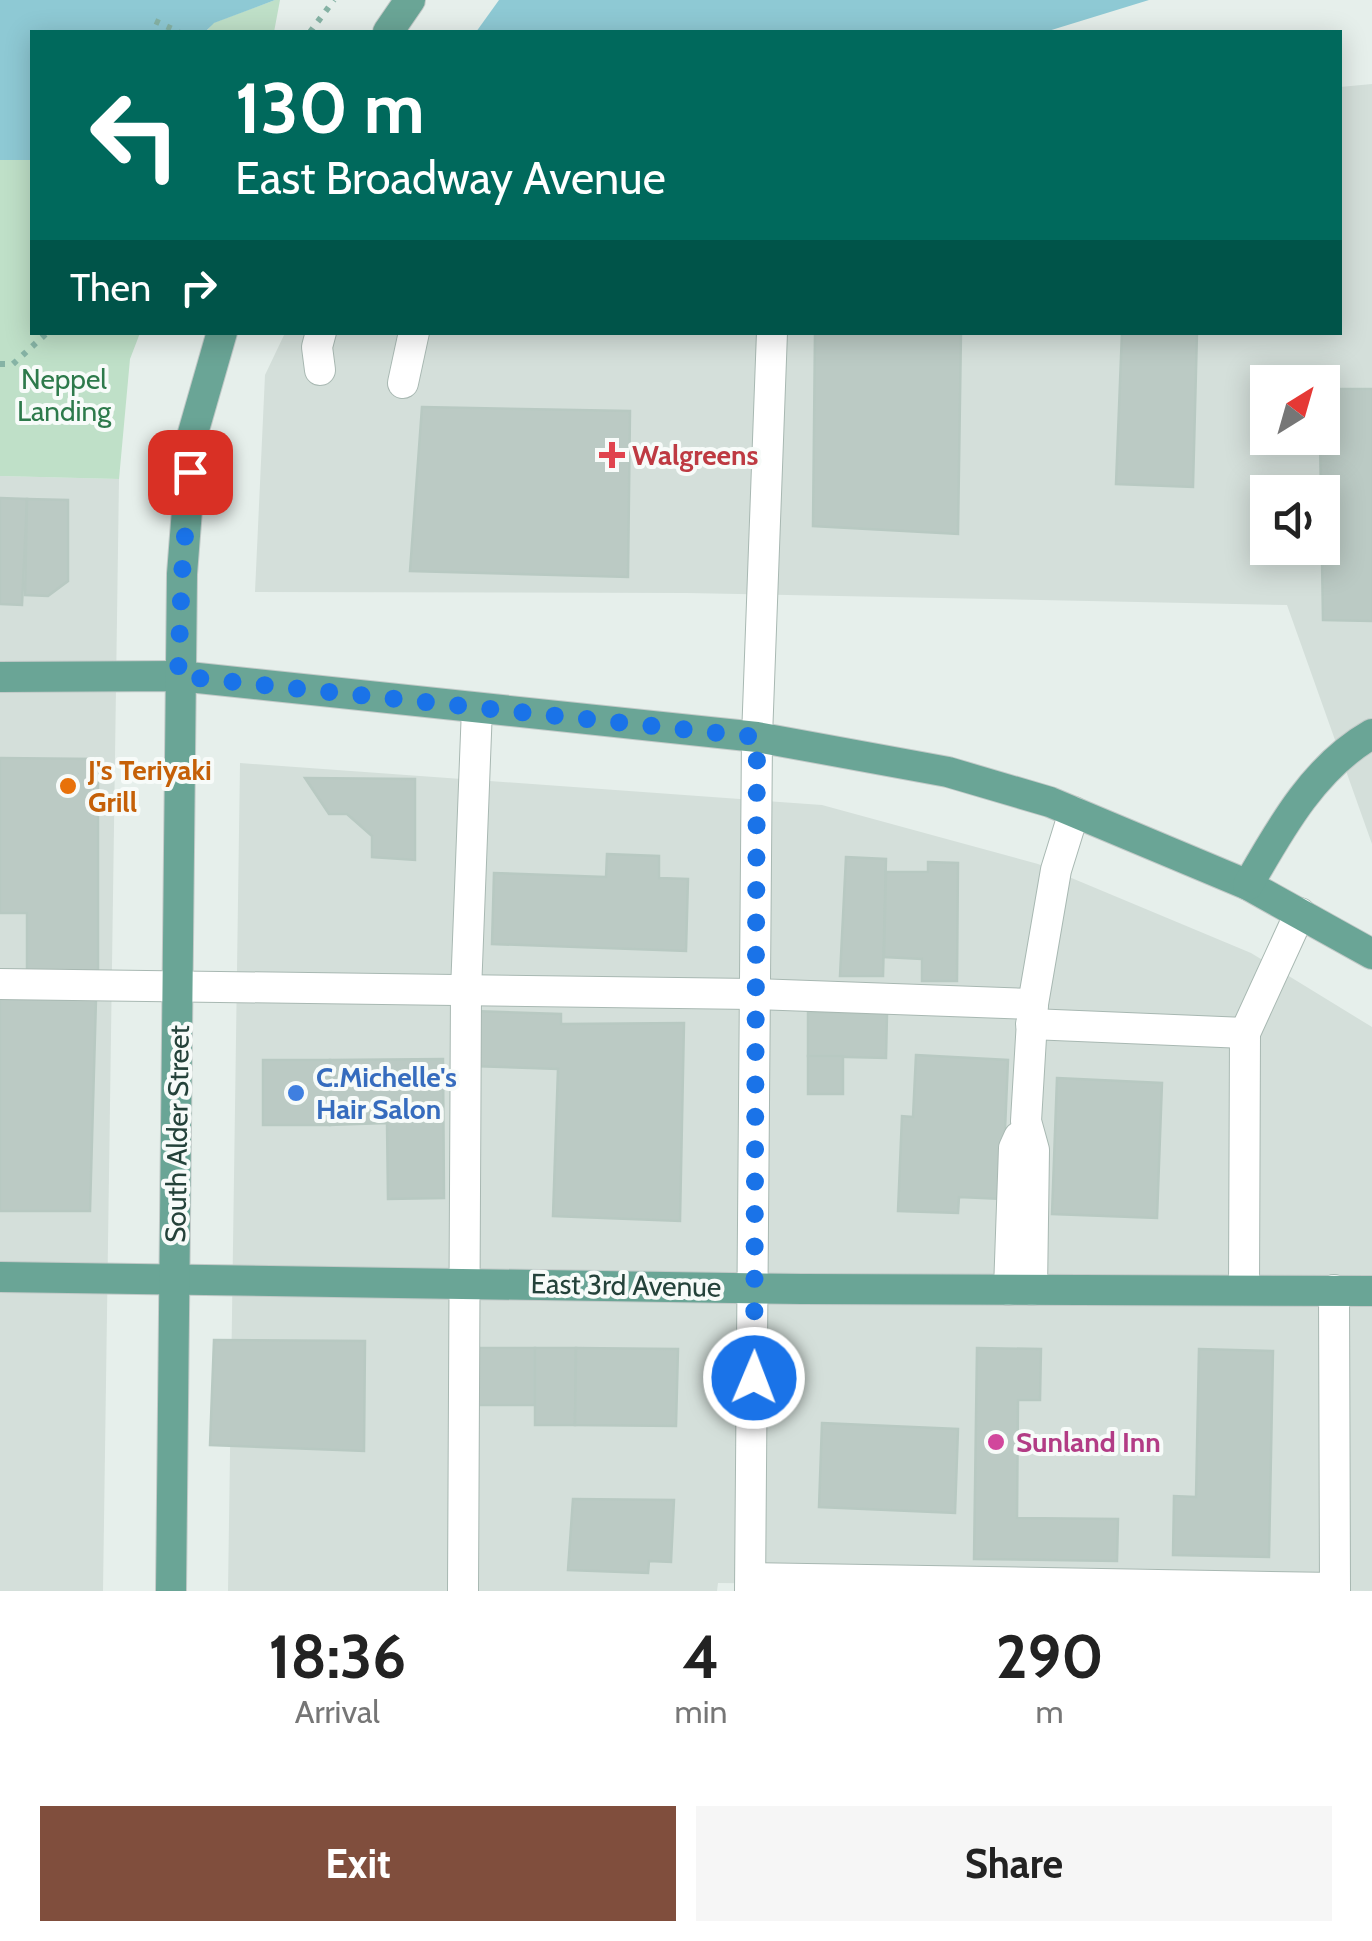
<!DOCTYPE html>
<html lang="en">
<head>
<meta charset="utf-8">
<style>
  body { margin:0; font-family:Cabin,sans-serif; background:#f6f6f6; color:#222; height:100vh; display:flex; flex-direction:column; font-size:38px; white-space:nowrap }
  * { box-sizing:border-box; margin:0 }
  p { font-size:32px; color:#767676 }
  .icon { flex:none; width:55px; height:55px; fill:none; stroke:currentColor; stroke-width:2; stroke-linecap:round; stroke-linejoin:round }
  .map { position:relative; height:1591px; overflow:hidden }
  .details { display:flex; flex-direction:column; background:#fff; flex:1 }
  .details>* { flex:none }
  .hud { position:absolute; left:30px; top:30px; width:1312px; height:305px; border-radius:0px; box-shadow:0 5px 25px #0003; background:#00695c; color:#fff; overflow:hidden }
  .needle { width:65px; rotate:37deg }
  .tools { position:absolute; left:1250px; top:365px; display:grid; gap:20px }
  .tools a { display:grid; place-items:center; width:90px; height:90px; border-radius:0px; background:#fff; box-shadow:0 5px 25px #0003; font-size:50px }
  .pin { position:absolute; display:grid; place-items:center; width:85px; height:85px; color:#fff; margin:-42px; border-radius:20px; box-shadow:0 5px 15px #0006 }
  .me { position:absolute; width:110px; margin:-55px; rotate:1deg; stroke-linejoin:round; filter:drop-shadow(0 0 8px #0008) }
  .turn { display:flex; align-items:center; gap:35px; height:210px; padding:0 40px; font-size:45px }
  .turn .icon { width:130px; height:130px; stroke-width:2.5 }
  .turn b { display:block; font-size:70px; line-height:85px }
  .then { display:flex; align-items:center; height:95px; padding:0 40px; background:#0003; gap:20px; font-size:38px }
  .eta { display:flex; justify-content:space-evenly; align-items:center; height:170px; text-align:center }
  .eta b { font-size:60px; font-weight:700; line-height:70px }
  .button { display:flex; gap:20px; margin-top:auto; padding:20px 40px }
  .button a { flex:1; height:115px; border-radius:0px; background:#804e3d; color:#fff; font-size:40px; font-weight:700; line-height:115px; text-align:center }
  .button a+a { background:#f6f6f6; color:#222 }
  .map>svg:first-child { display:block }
  .built { fill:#d4dfda; fill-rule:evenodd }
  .green { fill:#bfe0c8 }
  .water { fill:#8ec9d4 }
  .building { fill:#bbcac4; stroke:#b8c9c2; stroke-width:2.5 }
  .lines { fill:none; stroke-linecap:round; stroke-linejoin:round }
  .minor-casing { stroke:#a8b8b2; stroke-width:32 }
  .major-casing { stroke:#c2cac8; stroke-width:32 }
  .path { stroke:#86b3a5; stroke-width:6; stroke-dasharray:5 8; stroke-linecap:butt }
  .minor { stroke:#fff; stroke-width:30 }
  .major { stroke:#6aa596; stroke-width:30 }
  .route { stroke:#1a73e8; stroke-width:18; stroke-dasharray:0 32.4 }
  .health-dot { fill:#e0444e; stroke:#f7fbf9; stroke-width:4 }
  .food-dot { fill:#e8710a; stroke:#f7fbf9; stroke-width:4 }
  .shop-dot { fill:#3f7fe0; stroke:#f7fbf9; stroke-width:4 }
  .hotel-dot { fill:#d1479c; stroke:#f7fbf9; stroke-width:4 }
  .labels { text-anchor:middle; stroke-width:8; stroke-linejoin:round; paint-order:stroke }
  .park-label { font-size:28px; fill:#2d7a4b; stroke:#f7fbf9 }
  .health-label { font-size:28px; font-weight:bold; fill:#be3a42; stroke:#f7fbf9; text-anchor:start }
  .food-label { font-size:28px; font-weight:bold; fill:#c56008; stroke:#f7fbf9; text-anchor:start }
  .shop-label { font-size:28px; font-weight:bold; fill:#366cbe; stroke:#f7fbf9; text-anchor:start }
  .street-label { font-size:28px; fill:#24423a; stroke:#f7fbf9 }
  .hotel-label { font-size:28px; font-weight:bold; fill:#b23c85; stroke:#f7fbf9; text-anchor:start }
</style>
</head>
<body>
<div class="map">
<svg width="1372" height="1591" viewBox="0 0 1372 1591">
  <rect width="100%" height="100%" fill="#e6efeb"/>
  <g class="built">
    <path d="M1372,84V844L1287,605L687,593L255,592L265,375L285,333L1340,332V87ZM1268,382H1322V438H1268ZM1268,492H1322V548H1268Z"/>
    <polygon points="0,476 119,479 103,1591 0,1591"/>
    <polygon points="240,763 822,805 1038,864 1251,953 1372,1027 1372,1591 718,1583 717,1591 228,1591"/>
  </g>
  <g class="green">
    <polygon points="275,0 280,0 274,32 206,32 213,23"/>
    <polygon points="0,160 32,160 32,332 140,333 130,359 119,479 0,476"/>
  </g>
  <g class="water">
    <polygon points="0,0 275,0 214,23 205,32 32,32 32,160 0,160"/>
    <polygon points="499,0 1149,0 1045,32 476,32"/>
  </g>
  <g class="building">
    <polygon points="815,332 961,332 958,534 813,526"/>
    <polygon points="1122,332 1197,332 1193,487 1116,484"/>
    <polygon points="1322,389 1372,389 1372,621 1323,620 1320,438 1322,438"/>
    <polygon points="422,407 630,411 628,577 410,571"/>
    <polygon points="0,498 27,499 22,605 0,604"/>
    <polygon points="27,499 68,500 68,581 48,596 25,595"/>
    <polygon points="0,758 98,759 98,971 27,970 27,913 0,913"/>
    <polygon points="305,778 415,779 415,860 372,857 372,836 347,814 329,814"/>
    <polygon points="607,854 659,856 659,878 688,879 686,951 492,944 494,873 606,877"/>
    <polygon points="846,857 886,859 883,976 840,976"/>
    <polygon points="928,862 958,863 957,981 922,981 922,959 884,957 886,872 928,872"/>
    <polygon points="0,999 96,999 90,1211 0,1211"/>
    <polygon points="473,1011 561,1014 561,1024 684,1023 680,1221 553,1216 558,1069 472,1066"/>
    <polygon points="808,1012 887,1014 886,1058 808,1056"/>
    <polygon points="916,1055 1008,1060 1002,1199 959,1197 958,1213 898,1211 902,1116 913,1117"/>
    <rect x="808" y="1056" width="35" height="38"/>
    <polygon points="443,1059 444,1198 388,1199 387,1123 330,1125 330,1060"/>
    <rect x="263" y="1060" width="67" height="65"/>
    <polygon points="1057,1078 1162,1083 1157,1218 1052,1214"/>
    <polygon points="214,1340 365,1341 364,1451 210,1445"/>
    <polygon points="471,1348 535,1348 535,1405 470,1405"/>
    <polygon points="535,1348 576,1348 575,1425 535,1425"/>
    <polygon points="576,1348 678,1349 676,1426 575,1425"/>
    <polygon points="977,1348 1041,1349 1040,1400 1018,1400 1017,1518 1118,1519 1117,1561 974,1559"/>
    <polygon points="1199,1349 1273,1351 1269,1557 1173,1555 1174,1496 1196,1497"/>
    <polygon points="822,1423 958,1429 955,1513 819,1507"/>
    <polygon points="573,1499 674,1500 671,1562 649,1561 648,1573 568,1570"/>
  </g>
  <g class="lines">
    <g class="minor-casing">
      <g id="minor">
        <polyline points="320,370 317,347 321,332"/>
        <polyline points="403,383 414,332"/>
        <polyline points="0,984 753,994 1033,1004"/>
        <polyline points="1031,1024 1245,1033"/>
        <polyline points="1009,1290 1014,1148 1019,1137"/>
        <polyline points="1032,1290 1034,1150 1026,1121 1033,1004 1056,870 1074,812"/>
        <polyline points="1244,1290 1245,1033 1300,913"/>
        <polyline points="1334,1290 1335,1591"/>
        <polyline points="751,1578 1335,1588"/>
        <polyline points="463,1591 466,991 477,708"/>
        <polyline points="750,1591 757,737 772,332"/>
      </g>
    </g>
    <g class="major-casing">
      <g id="major">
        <polyline points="388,32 410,0"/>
        <polyline points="0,677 179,676 757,737 948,772 1050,802 1248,885 1372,954"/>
        <path d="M1248,885C1280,829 1314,767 1372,734"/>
        <polyline points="0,1277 802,1289 1372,1291"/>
        <polyline points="171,1591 182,574 193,433 222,332"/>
      </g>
    </g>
    <g class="path">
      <polyline points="155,21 179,32"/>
      <polyline points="310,32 334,0"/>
      <polyline points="0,364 13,364 48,332"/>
    </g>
    <use href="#minor" class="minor"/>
    <use href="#major" class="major"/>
  </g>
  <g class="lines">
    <polyline class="route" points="190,472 182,574 178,676 757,737 754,1378"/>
  </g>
  <path class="health-dot" d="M607 440h10v10h10v10h-10v10h-10v-10h-10v-10h10z"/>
  <circle class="food-dot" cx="68" cy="786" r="10"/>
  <circle class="shop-dot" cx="296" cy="1093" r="10"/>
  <circle class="hotel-dot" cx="996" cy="1442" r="10"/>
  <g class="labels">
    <g class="park-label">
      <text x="64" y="389">Neppel<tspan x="64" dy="32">Landing</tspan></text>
    </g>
    <g class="health-label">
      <text x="632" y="465">Walgreens</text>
    </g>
    <g class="food-label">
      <text x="88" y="780">J's Teriyaki<tspan x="88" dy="32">Grill</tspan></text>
    </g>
    <g class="shop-label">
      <text x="316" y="1087">C.Michelle's<tspan x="316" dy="32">Hair Salon</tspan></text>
    </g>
    <g class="street-label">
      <text transform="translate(177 1134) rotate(-89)" y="10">South Alder Street</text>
      <text transform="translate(626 1285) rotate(1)" y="10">East 3rd Avenue</text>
    </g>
    <g class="hotel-label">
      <text x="1016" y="1452">Sunland Inn</text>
    </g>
  </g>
</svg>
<div class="tools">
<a><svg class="needle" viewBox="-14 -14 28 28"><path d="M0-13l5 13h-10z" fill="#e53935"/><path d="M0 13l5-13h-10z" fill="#767676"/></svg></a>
<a><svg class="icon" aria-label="sound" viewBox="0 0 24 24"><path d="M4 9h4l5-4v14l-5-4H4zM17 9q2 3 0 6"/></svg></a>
</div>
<div class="pin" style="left:190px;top:472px;background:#d93025"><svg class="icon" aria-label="arrive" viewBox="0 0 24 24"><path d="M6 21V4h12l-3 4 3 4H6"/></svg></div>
<svg class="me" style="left:754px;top:1378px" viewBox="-20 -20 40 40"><circle r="17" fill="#1a73e8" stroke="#fff" stroke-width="3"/><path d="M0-11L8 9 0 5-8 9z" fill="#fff"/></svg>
<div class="hud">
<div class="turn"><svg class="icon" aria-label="left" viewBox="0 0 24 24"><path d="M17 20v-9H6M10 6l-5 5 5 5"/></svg><div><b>130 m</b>East Broadway Avenue</div></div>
<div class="then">Then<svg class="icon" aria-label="right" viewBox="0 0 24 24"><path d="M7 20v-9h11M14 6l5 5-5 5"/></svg></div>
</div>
</div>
<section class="details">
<div class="eta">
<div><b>18:36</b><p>Arrival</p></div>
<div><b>4</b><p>min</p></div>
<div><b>290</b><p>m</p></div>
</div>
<div class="button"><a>Exit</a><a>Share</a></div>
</section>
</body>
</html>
